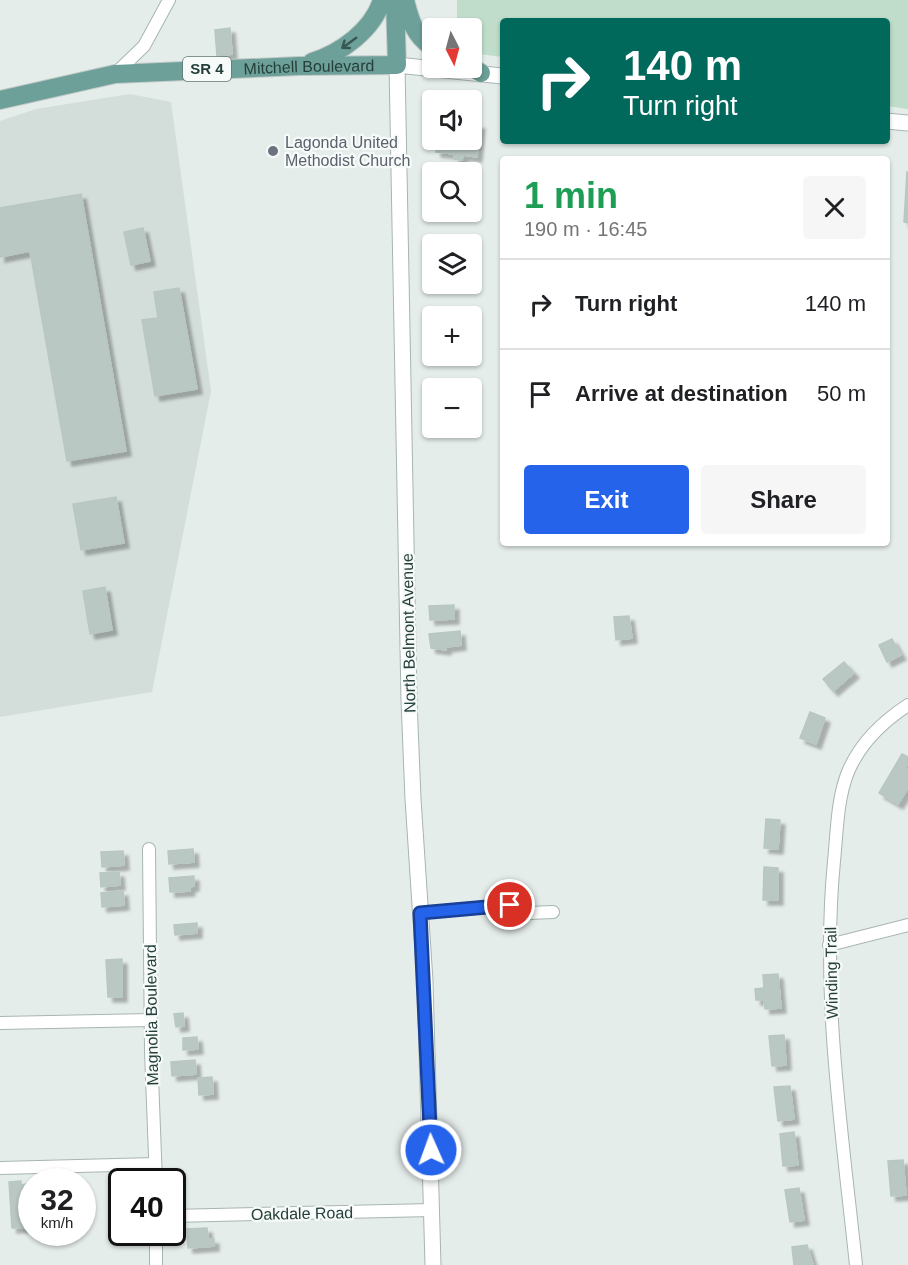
<!DOCTYPE html>
<html lang="en">
<head>
<meta charset="utf-8">
<style>
  body { margin:0; font-family:Arial,sans-serif; background:#f6f6f6; color:#202124; height:100vh; display:flex; flex-direction:column; font-size:22px; white-space:nowrap }
  * { box-sizing:border-box; margin:0 }
  p { font-size:20px; color:#757577 }
  .icon { flex:none; width:33px; height:33px; fill:none; stroke:currentColor; stroke-width:2; stroke-linecap:round; stroke-linejoin:round }
  .map { position:relative; flex:1; overflow:hidden }
  .details { position:absolute; left:500px; top:156px; width:390px; height:390px; display:flex; flex-direction:column; background:#fff; border-radius:6px; box-shadow:0 2px 4px #0004 }
  .details>* { flex:none }
  .banner { position:absolute; left:500px; top:18px; width:390px; height:126px; border-radius:6px; box-shadow:0 2px 4px #0004; background:#00695c; color:#fff; overflow:hidden }
  .needle { width:39px; rotate:174deg }
  .controls { position:absolute; left:422px; top:18px; display:grid; gap:12px }
  .controls a { display:grid; place-items:center; width:60px; height:60px; border-radius:6px; background:#fff; box-shadow:0 2px 4px #0004; font-size:30px }
  .speed { position:absolute; left:18px; top:1168px; display:flex; gap:12px; font-size:30px; font-weight:700; text-align:center }
  .speed>* { display:grid; place-content:center; width:78px; height:78px; border-radius:50%; background:#fff; box-shadow:0 2px 4px #0004; line-height:1 }
  .speed small { font-size:15px; font-weight:400 }
  .speed .limit { border:3px solid #111; border-radius:9px; background:#fff; color:#111 }
  .pin { position:absolute; display:grid; place-items:center; width:51px; height:51px; color:#fff; margin:-26px; border:3px solid #fff; border-radius:50%; box-shadow:0 2px 6px #0007 }
  .me { position:absolute; width:66px; margin:-33px; rotate:358deg; stroke-linejoin:round; filter:drop-shadow(0 0 4px #0008) }
  .turn { display:flex; align-items:center; gap:21px; height:126px; padding:0 24px; font-size:27px }
  .turn .icon { width:78px; height:78px; stroke-width:2.5 }
  .turn b { display:block; font-size:42px; line-height:51px }
  .round { display:grid; place-items:center; flex:none; width:63px; height:63px; border-radius:6px; background:#f6f6f6 }
  .headline { display:flex; align-items:center; justify-content:space-between; height:102px; padding:0 24px }
  h1 { font-size:36px; font-weight:700; line-height:45px; color:#1e9e55 }
  .cta { display:flex; gap:12px; margin-top:auto; padding:12px 24px }
  .cta a { flex:1; height:69px; border-radius:6px; background:#2563eb; color:#fff; font-size:24px; font-weight:700; line-height:69px; text-align:center }
  .cta a+a { background:#f6f6f6; color:#202124 }
  ul { padding:0; list-style:none }
  li { display:flex; align-items:center; gap:18px; height:90px; padding:0 24px; border-top:2px solid #e0e0e0 }
  li div { flex:1 }
  li b { display:block; font-size:22px }
  li em { font-style:normal }
  .map>svg:first-child { display:block }
  .built { fill:#d3ddda }
  .green { fill:#bfddca }
  .building { fill:#bac8c4; stroke:#b8c7c2; stroke-width:1.5; filter:url(#shadow) }
  .lines { fill:none; stroke-linecap:round; stroke-linejoin:round }
  .minor-casing { stroke:#a8b5b2; stroke-width:14 }
  .tertiary-casing { stroke:#a8b5b2; stroke-width:17 }
  .primary-casing { stroke:#c2c9c8; stroke-width:20 }
  .minor { stroke:#fff; stroke-width:12 }
  .tertiary { stroke:#fff; stroke-width:15 }
  .primary { stroke:#6ca098; stroke-width:18 }
  .oneway { stroke:#375752 }
  .route-casing { stroke:#184099; stroke-width:15 }
  .route { stroke:#2563eb; stroke-width:10 }
  .worship-dot { fill:#6b7280; stroke:#f6faf8; stroke-width:2 }
  .labels { text-anchor:middle; stroke-width:4.5; stroke-linejoin:round; paint-order:stroke }
  .shield { fill:#f6faf8; stroke:#647773; stroke-width:1.5 }
  .shield-label { font-size:15px; font-weight:bold; fill:#253f3a }
  .street-label { font-size:16px; fill:#253f3a; stroke:#f6faf8 }
  .worship-label { font-size:16px; fill:#5b616d; stroke:#f6faf8; text-anchor:start }
</style>
</head>
<body>
<div class="map">
<svg width="908" height="1265" viewBox="0 0 908 1265">
  <defs>
    <filter id="shadow"><feDropShadow dx="5" dy="5" stdDeviation="1.5" flood-color="#0004"/></filter>
  </defs>
  <rect width="100%" height="100%" fill="#e5edeb"/>
  <polygon class="built" points="130,94 171,102 211,391 152,692 0,717 0,121 36,109"/>
  <polygon class="green" points="457,0 908,0 908,109 887,106 886,21 502,21 502,57 471,53 471,28 457,28"/>
  <g class="building">
    <polygon points="230,28 232,54 217,56 215,30"/>
    <polygon points="471,124 480,124 477,157 463,155 462,160 454,159 455,154 436,152 437,140 471,140"/>
    <polygon points="907,172 908,172 908,223 904,222"/>
    <polygon points="81,194 126,451 67,461 30,251 0,257 0,208"/>
    <polygon points="143,228 150,261 131,265 124,232"/>
    <polygon points="179,288 197,389 155,396 142,320 158,318 154,292"/>
    <polygon points="116,497 124,543 81,550 73,504"/>
    <polygon points="105,587 112,630 90,634 83,591"/>
    <polygon points="454,605 454,619 430,620 429,606"/>
    <polygon points="629,616 632,638 616,640 614,617"/>
    <polygon points="460,631 461,645 446,647 446,650 431,648 429,634"/>
    <polygon points="892,639 901,655 887,662 879,645"/>
    <polygon points="844,662 854,673 833,691 823,679"/>
    <polygon points="810,712 825,718 816,744 800,738"/>
    <polygon points="902,754 908,757 906,768 908,770 908,788 898,804 879,793"/>
    <polygon points="766,819 780,820 778,849 764,848"/>
    <polygon points="193,849 194,862 169,864 168,851"/>
    <polygon points="123,851 124,865 102,867 101,852"/>
    <polygon points="764,867 778,868 778,900 763,900"/>
    <polygon points="119,872 120,885 101,887 100,873"/>
    <polygon points="194,876 194,886 189,887 190,891 170,892 169,878"/>
    <polygon points="123,891 124,905 102,907 101,893"/>
    <polygon points="197,923 197,933 175,935 174,925"/>
    <polygon points="122,959 122,997 108,997 106,960"/>
    <polygon points="778,974 781,1008 765,1009 764,1000 756,1000 755,989 764,988 763,975"/>
    <polygon points="183,1013 184,1026 176,1027 174,1014"/>
    <polygon points="784,1035 786,1065 772,1066 769,1036"/>
    <polygon points="197,1037 198,1049 183,1050 183,1038"/>
    <polygon points="195,1060 196,1074 172,1076 171,1062"/>
    <polygon points="212,1077 213,1094 199,1095 198,1078"/>
    <polygon points="790,1086 794,1119 778,1121 774,1087"/>
    <polygon points="794,1132 798,1165 783,1166 780,1134"/>
    <polygon points="903,1160 906,1195 891,1196 888,1161"/>
    <polygon points="21,1181 21,1185 27,1184 29,1227 12,1228 9,1182"/>
    <polygon points="799,1188 804,1220 790,1222 785,1190"/>
    <polygon points="207,1228 208,1239 214,1239 214,1246 188,1248 187,1229"/>
    <polygon points="807,1245 813,1265 794,1265 792,1247"/>
  </g>
  <g class="lines">
    <g class="minor-casing">
      <g id="minor">
        <polyline points="116,73 144,46 169,0"/>
        <polyline points="149,849 151,1051 156,1182"/>
        <polyline points="420,913 510,905 529,913 553,912"/>
        <polyline points="829,945 908,925"/>
        <polyline points="0,1023 151,1020"/>
        <polyline points="0,1168 155,1164"/>
        <polyline points="172,1216 432,1210"/>
        <polyline points="156,1265 156,1233"/>
        <path d="M856,1265C842,1131 821,996 834,861C837,832 837,799 848,772C860,743 882,722 908,705"/>
      </g>
    </g>
    <g class="tertiary-casing">
      <g id="tertiary">
        <polyline points="886,121 908,123"/>
        <polyline points="433,1265 425,981 413,799 409,700 397,65 502,76"/>
      </g>
    </g>
    <g class="primary-casing">
      <g id="primary">
        <path d="M405,0C410,20 414,35 432,47"/>
        <path d="M312,62C341,53 373,30 382,0"/>
        <polyline points="471,67 481,73"/>
        <path id="s1" d="M0,100L115,74L299,66L397,65L395,0"/>
      </g>
    </g>
    <use href="#minor" class="minor"/>
    <use href="#tertiary" class="tertiary"/>
    <use href="#primary" class="primary"/>
  </g>
  <defs><path id="oneway-shaft" d="M-6 0H5M1.5-3L5.5 0L1.5 3" fill="none" stroke-width="1.6" stroke-linecap="round" stroke-linejoin="round" transform="scale(1.5)"/></defs>
  <use class="oneway" href="#oneway-shaft" transform="translate(349 43) rotate(144)"/>
  <g class="lines">
    <g class="route-casing">
      <polyline id="route" points="431,1150 420,913 510,905"/>
    </g>
    <use href="#route" class="route"/>
  </g>
  <circle class="worship-dot" cx="273" cy="151" r="6"/>
  <g class="labels">
    <rect class="shield" x="183" y="57" width="48" height="24" rx="4.5"/>
    <g class="shield-label">
      <text x="207" y="74">SR 4</text>
    </g>
    <g class="street-label">
      <text dy="6" stroke="none"><textPath href="#s1" startOffset="312">Mitchell Boulevard</textPath></text>
      <text transform="translate(408 633) rotate(-91)" y="6">North Belmont Avenue</text>
      <text transform="translate(831 973) rotate(-91)" y="6">Winding Trail</text>
      <text transform="translate(151 1015) rotate(-91)" y="6">Magnolia Boulevard</text>
      <text transform="translate(302 1213) rotate(-1)" y="6">Oakdale Road</text>
    </g>
    <g class="worship-label">
      <text x="285" y="148">Lagonda United<tspan x="285" dy="18">Methodist Church</tspan></text>
    </g>
  </g>
</svg>
<div class="controls">
<a><svg class="needle" viewBox="-14 -14 28 28"><path d="M0-13l5 13h-10z" fill="#e53935"/><path d="M0 13l5-13h-10z" fill="#757577"/></svg></a>
<a><svg class="icon" aria-label="sound" viewBox="0 0 24 24"><path d="M4 9h4l5-4v14l-5-4H4zM17 9q2 3 0 6"/></svg></a>
<a><svg class="icon" aria-label="search" viewBox="0 0 24 24"><circle cx="10" cy="10" r="6"/><path d="M15 15l6 6"/></svg></a>
<a><svg class="icon" aria-label="layers" viewBox="0 0 24 24"><path d="M12 4l9 5-9 5-9-5zM3 14l9 5 9-5"/></svg></a>
<a>+</a>
<a>−</a>
</div>
<div class="speed"><div>32<small>km/h</small></div><div class="limit">40</div></div>
<div class="pin" style="left:510px;top:905px;background:#d93025"><svg class="icon" aria-label="arrive" viewBox="0 0 24 24"><path d="M6 21V4h12l-3 4 3 4H6"/></svg></div>
<svg class="me" style="left:431px;top:1150px" viewBox="-20 -20 40 40"><circle r="17" fill="#2563eb" stroke="#fff" stroke-width="3"/><path d="M0-11L8 9 0 5-8 9z" fill="#fff"/></svg>
<div class="banner">
<div class="turn"><svg class="icon" aria-label="right" viewBox="0 0 24 24"><path d="M7 20v-9h11M14 6l5 5-5 5"/></svg><div><b>140 m</b>Turn right</div></div>
</div>
<section class="details">
<div class="headline"><div><h1>1 min</h1><p>190 m · 16:45</p></div><a class="round"><svg class="icon" aria-label="close" viewBox="0 0 24 24"><path d="M6 6l12 12M18 6L6 18"/></svg></a></div>
<ul>
<li><svg class="icon" aria-label="right" viewBox="0 0 24 24"><path d="M7 20v-9h11M14 6l5 5-5 5"/></svg><div><b>Turn right</b></div><em>140 m</em></li>
<li><svg class="icon" aria-label="arrive" viewBox="0 0 24 24"><path d="M6 21V4h12l-3 4 3 4H6"/></svg><div><b>Arrive at destination</b></div><em>50 m</em></li>
</ul>
<div class="cta"><a>Exit</a><a>Share</a></div>
</section>
</div>
</body>
</html>
